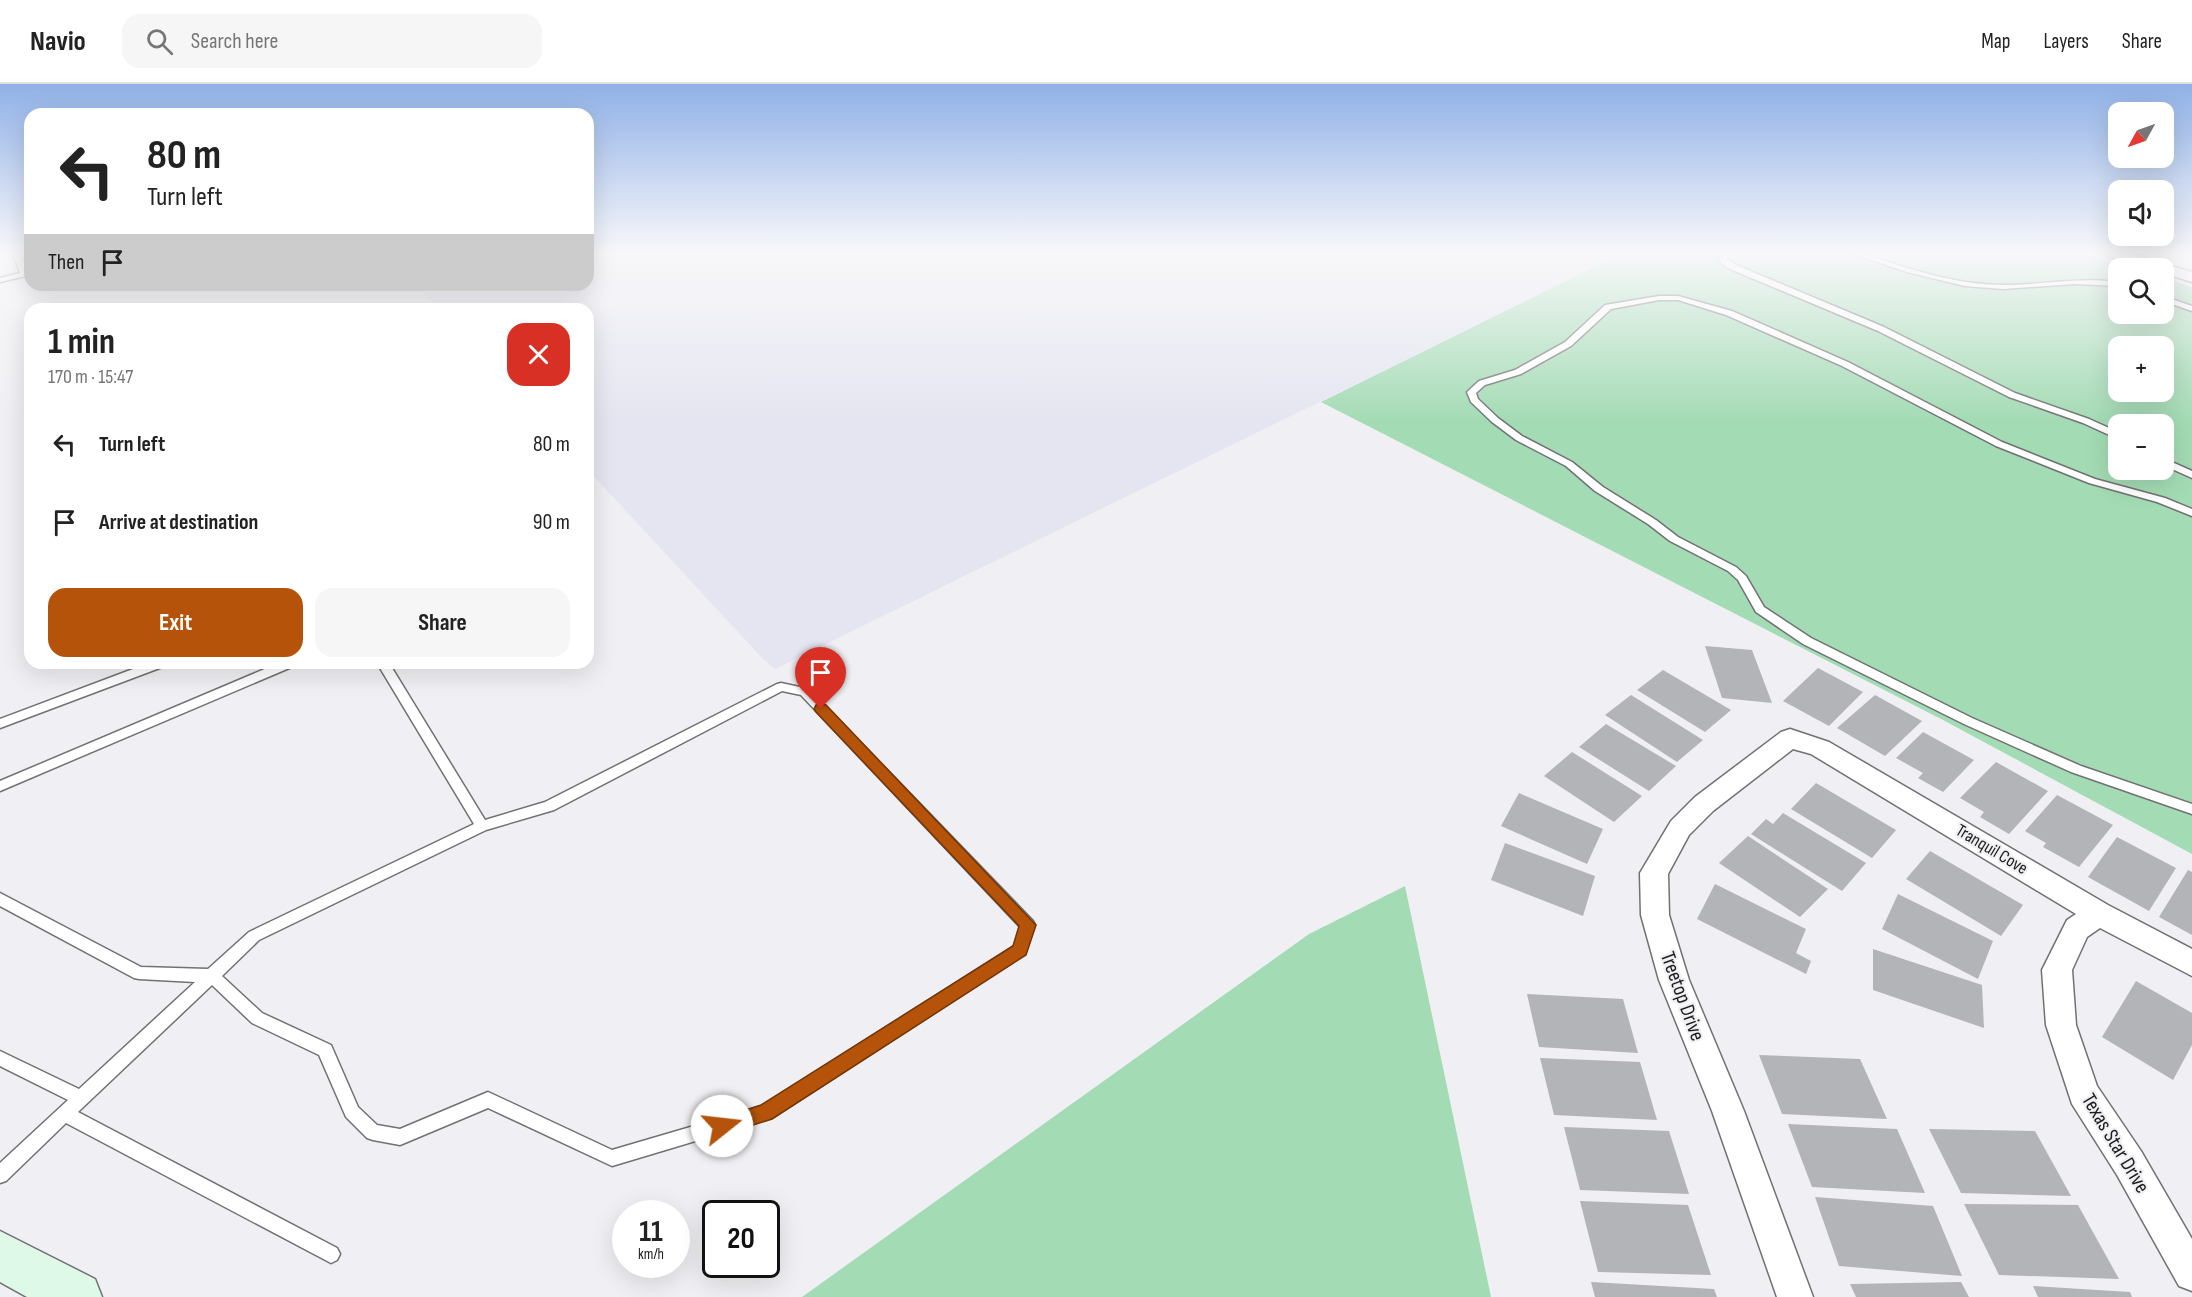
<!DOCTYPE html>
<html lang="en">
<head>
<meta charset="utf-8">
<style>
  body { margin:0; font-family:"Sofia Sans Condensed",sans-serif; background:#f6f6f6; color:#222; height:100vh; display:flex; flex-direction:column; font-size:22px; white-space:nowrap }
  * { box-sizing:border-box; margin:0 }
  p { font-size:20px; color:#767676 }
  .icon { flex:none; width:33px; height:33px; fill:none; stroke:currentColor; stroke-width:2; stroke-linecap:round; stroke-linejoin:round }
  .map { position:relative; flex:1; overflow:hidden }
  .drawer { position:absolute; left:24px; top:219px; width:570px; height:366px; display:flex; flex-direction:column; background:#fff; border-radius:18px; box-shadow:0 6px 24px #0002 }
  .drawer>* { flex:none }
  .top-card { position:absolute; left:24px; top:24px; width:570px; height:183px; border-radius:18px; box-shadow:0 6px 24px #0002; background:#fff; color:#222; overflow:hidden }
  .needle { width:39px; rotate:230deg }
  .controls { position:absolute; left:2108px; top:18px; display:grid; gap:12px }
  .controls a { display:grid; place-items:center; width:66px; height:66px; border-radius:12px; background:#fff; box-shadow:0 6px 24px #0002; font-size:30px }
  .speed { position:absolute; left:612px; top:1116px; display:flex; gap:12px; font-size:30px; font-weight:700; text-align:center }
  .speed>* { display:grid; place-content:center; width:78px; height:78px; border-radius:50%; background:#fff; box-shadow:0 6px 24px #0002; line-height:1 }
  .speed small { font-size:15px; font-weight:400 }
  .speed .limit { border:3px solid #111; border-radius:9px; background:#fff; color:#111 }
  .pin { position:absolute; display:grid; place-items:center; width:51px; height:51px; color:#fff; margin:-62px -26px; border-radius:50% 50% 50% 0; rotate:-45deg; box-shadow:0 0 6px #0007 }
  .pin .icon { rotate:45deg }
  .me { position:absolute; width:66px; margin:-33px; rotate:74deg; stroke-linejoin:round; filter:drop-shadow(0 0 4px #0008) }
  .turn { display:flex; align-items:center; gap:21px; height:126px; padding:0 24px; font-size:27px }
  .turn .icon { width:78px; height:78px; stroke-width:2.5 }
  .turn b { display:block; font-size:42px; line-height:51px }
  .then { display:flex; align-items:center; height:57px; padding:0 24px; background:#0003; gap:12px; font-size:22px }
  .round { display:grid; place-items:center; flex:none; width:63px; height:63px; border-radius:18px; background:#f6f6f6 }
  .summary { display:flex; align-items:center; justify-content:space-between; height:102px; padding:0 24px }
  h1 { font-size:36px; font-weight:700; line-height:45px }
  .cta { display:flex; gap:12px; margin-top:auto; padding:12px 24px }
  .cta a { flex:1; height:69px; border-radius:18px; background:#b45309; color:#fff; font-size:24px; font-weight:700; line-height:69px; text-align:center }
  .cta a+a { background:#f6f6f6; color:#222 }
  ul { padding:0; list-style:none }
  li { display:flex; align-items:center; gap:18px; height:78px; padding:0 24px }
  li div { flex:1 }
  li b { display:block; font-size:22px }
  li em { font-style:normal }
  header { display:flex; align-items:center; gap:36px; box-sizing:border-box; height:84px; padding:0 30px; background:#fff; border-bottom:2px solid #e0e0e0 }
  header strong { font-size:28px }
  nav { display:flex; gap:33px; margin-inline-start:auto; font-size:21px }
  .search { width:420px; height:54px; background:#f6f6f6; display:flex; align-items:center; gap:15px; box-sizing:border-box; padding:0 21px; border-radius:18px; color:#767676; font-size:22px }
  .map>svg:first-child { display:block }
  .built { fill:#e4e5f0 }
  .green { fill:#a3dbb4; fill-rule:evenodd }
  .building { fill:#b3b4b7 }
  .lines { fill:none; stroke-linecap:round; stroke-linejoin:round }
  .service-casing { stroke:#717174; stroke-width:3 }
  .minor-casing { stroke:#717174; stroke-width:3 }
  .secondary-casing { stroke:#717174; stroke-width:3 }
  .service { fill:#fff; fill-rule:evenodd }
  .minor { fill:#fff; fill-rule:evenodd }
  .secondary { fill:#def9e7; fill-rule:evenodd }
  .route { fill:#b45309; stroke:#753606; stroke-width:1.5 }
  .labels { text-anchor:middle; stroke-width:4.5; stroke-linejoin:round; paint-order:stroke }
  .street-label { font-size:18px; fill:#1c1c1d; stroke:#f0f0f4 }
  .near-street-label { font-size:21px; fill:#1c1c1d; stroke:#f0f0f4 }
</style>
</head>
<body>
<header>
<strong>Navio</strong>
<div class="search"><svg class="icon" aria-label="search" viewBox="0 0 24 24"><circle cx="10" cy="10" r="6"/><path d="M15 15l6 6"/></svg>Search here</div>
<nav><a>Map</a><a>Layers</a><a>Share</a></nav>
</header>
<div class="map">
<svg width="2192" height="1213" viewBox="0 0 2192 1213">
  <rect width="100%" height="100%" fill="#f0f0f4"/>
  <polygon class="built" points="588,169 1623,169 775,585 764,576 588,386 588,225 438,225 416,201 588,201"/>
  <g class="green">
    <path d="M1623,169H2078L2130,184H2118V230H2163V194L2192,203V770L1943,636L1321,318ZM2118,262H2163V308H2118ZM2118,340H2163V386H2118Z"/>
    <polygon points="1405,802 1491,1213 802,1213 1309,850"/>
  </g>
  <g class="building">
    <polygon points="1705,562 1752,566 1772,619 1722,614"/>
    <polygon points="1818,584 1863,608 1829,642 1783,617"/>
    <polygon points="1663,586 1731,626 1705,648 1637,606"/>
    <polygon points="1631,611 1703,656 1677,678 1605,631"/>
    <polygon points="1875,611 1922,637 1885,672 1837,644"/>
    <polygon points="1606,640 1676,682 1649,707 1579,663"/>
    <polygon points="1923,648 1974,676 1943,708 1918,694 1923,689 1896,674"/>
    <polygon points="1572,668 1642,712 1614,738 1544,692"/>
    <polygon points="1996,678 2048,707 2009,750 1980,733 1984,728 1960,714"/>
    <polygon points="1816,699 1896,746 1872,774 1791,725"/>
    <polygon points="1519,709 1603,745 1587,780 1501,742"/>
    <polygon points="2057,711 2113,741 2079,783 2043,763 2046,759 2025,747"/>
    <polygon points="1783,729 1866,779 1842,807 1751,750 1766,735 1773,740"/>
    <polygon points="1748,752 1828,805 1800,833 1719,779"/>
    <polygon points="2117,753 2176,784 2149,827 2088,793"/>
    <polygon points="1505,759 1595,792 1583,832 1491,796"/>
    <polygon points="1930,767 2023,821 2001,852 1906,795"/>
    <polygon points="2188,786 2192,788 2192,851 2159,833"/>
    <polygon points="1715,800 1806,845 1796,869 1811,877 1806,890 1697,835"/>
    <polygon points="1898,810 1993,857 1978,895 1882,845"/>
    <polygon points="1873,865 1982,901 1984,944 1873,906"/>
    <polygon points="2136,897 2192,929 2192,961 2173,996 2102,953"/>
    <polygon points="1527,910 1623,915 1638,969 1539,963"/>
    <polygon points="1759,971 1860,975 1887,1035 1782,1030"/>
    <polygon points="1540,974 1640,978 1657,1036 1554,1031"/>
    <polygon points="1788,1040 1897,1045 1925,1109 1812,1103"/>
    <polygon points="1564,1043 1669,1047 1689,1110 1580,1106"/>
    <polygon points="1929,1045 2035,1047 2071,1112 1961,1109"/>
    <polygon points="1815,1113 1933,1122 1962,1192 1839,1182"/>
    <polygon points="1580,1117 1688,1121 1711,1191 1598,1188"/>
    <polygon points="1964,1120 2078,1121 2119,1195 1999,1191"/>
    <polygon points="1591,1198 1714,1205 1717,1213 1595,1213"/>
    <polygon points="1961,1198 1969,1213 1856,1213 1850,1200"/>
    <polygon points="2033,1202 2130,1208 2132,1213 2038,1213"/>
  </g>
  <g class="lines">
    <g class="service-casing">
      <g id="service">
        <polygon points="13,169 20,169 27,187 30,187 30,191 0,198 0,194 20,189"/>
        <polygon points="1724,169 1732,169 1726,174 1736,181 1884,243 2015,309 2089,335 2118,348 2118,355 2083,339 2009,313 1878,247 1730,185 1722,180 1718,173"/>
        <path d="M1851,169H1861C1907,184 1954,201 2004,201C2042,201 2079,193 2118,198V202L2075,200L2003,205L1965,202L1907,188Z"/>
        <polygon points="1659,212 1678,212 1732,227 1848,278 2002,358 2095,395 2165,414 2192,425 2192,432 2157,418 2089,399 1996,362 1842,282 1726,231 1678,216 1659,216 1611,225 1571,262 1521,290 1485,301 1476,309 1478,315 1498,334 1522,352 1572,378 1603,403 1656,436 1678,453 1736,483 1746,492 1764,523 1811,554 1972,634 2081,682 2192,720 2192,730 2071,688 1964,640 1803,560 1756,528 1738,496 1728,487 1670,457 1648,440 1595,407 1566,382 1516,356 1492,338 1471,318 1467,308 1479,297 1515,286 1565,258 1605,221"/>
        <polygon points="2163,212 2192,222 2192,227 2163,217"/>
        <polygon points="2163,374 2192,387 2192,394 2163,381"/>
        <polygon points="149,579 167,579 165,582 0,644 0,635"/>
        <polygon points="279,579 296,579 294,582 0,707 0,697"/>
        <path d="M377,579H389L485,736L545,718L777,600L781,599L809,605L1033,837L1035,841L1025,870L772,1034L612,1082L488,1024L400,1061L373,1056L367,1054L346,1033L319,971L252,939L212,901L78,1028L337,1164L340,1170L337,1176L331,1179L66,1039L6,1097L0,1099V1079L68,1016L0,982V967L79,1005L195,898L139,895L134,894L0,822V809L141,883L208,885L249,848L474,740ZM782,607L801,611L1020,843L1014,862L762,1022L612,1066L488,1008L400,1045L377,1041L358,1023L331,961L262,929L222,892L259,856L486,746L554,726Z"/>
      </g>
    </g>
    <g class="minor-casing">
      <g id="minor">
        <polygon points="2104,169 2127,169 2192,188 2192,198 2163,189 2163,184 2147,184 2107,172"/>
        <polygon points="1790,645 1829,658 2108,821 2192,865 2192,892 2100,844 2087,853 2072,886 2076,941 2097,1002 2141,1067 2192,1155 2192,1207 2179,1202 2117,1091 2072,1020 2046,941 2042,886 2067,836 2076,830 1811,670 1793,665 1713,727 1689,751 1668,790 1669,831 1689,896 1744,1027 1813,1213 1777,1213 1712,1027 1659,896 1641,831 1640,789 1671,737 1695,713 1781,648"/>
      </g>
    </g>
    <g class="secondary-casing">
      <polygon id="secondary" points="0,1147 95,1195 102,1213 27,1213 0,1198"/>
    </g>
    <use href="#service" class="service"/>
    <use href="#minor" class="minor"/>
    <use href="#secondary" class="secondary"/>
  </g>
  <linearGradient id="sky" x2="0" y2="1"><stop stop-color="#90b1e7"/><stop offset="0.5" stop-color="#f8f8fa"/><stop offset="1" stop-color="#f8f8fa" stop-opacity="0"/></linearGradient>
  <rect width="2192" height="338" fill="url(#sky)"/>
  <polygon class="route" points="821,620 826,621 1036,841 1026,871 772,1035 722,1051 715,1048 712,1042 715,1036 761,1021 1013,862 1019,842 816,628 814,625 816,621"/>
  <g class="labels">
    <g class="street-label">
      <text transform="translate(1992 765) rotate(31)" y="6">Tranquil Cove</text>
    </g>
    <g class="near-street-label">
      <text transform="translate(1683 912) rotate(70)" y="7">Treetop Drive</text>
      <text transform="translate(2116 1059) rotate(59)" y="7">Texas Star Drive</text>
    </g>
  </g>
</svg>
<div class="controls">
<a><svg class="needle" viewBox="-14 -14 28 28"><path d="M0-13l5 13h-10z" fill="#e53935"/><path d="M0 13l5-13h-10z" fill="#767676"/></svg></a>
<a><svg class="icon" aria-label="sound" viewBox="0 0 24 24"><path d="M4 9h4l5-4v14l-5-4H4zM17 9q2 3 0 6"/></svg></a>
<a><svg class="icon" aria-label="search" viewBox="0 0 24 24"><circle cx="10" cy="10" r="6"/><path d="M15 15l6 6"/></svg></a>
<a>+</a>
<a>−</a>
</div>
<div class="speed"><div>11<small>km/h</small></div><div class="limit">20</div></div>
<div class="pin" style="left:821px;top:625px;background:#d93025"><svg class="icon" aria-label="arrive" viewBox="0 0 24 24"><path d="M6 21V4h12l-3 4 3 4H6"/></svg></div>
<svg class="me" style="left:722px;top:1042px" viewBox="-20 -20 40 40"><circle r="19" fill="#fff"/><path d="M0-13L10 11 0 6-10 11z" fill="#b45309"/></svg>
<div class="top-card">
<div class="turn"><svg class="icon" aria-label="left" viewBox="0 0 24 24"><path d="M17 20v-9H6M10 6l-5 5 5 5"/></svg><div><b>80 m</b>Turn left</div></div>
<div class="then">Then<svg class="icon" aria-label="arrive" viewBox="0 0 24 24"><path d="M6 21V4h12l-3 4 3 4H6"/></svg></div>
</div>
<section class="drawer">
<div class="summary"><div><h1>1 min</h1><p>170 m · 15:47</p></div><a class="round" style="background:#d93025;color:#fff"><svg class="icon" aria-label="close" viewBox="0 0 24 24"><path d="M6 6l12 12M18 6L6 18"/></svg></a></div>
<ul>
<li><svg class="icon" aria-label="left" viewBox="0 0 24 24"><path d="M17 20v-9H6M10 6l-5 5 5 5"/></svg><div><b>Turn left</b></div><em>80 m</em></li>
<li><svg class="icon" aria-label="arrive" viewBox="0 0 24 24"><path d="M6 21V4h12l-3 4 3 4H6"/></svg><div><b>Arrive at destination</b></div><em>90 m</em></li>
</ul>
<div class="cta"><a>Exit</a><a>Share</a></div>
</section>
</div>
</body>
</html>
